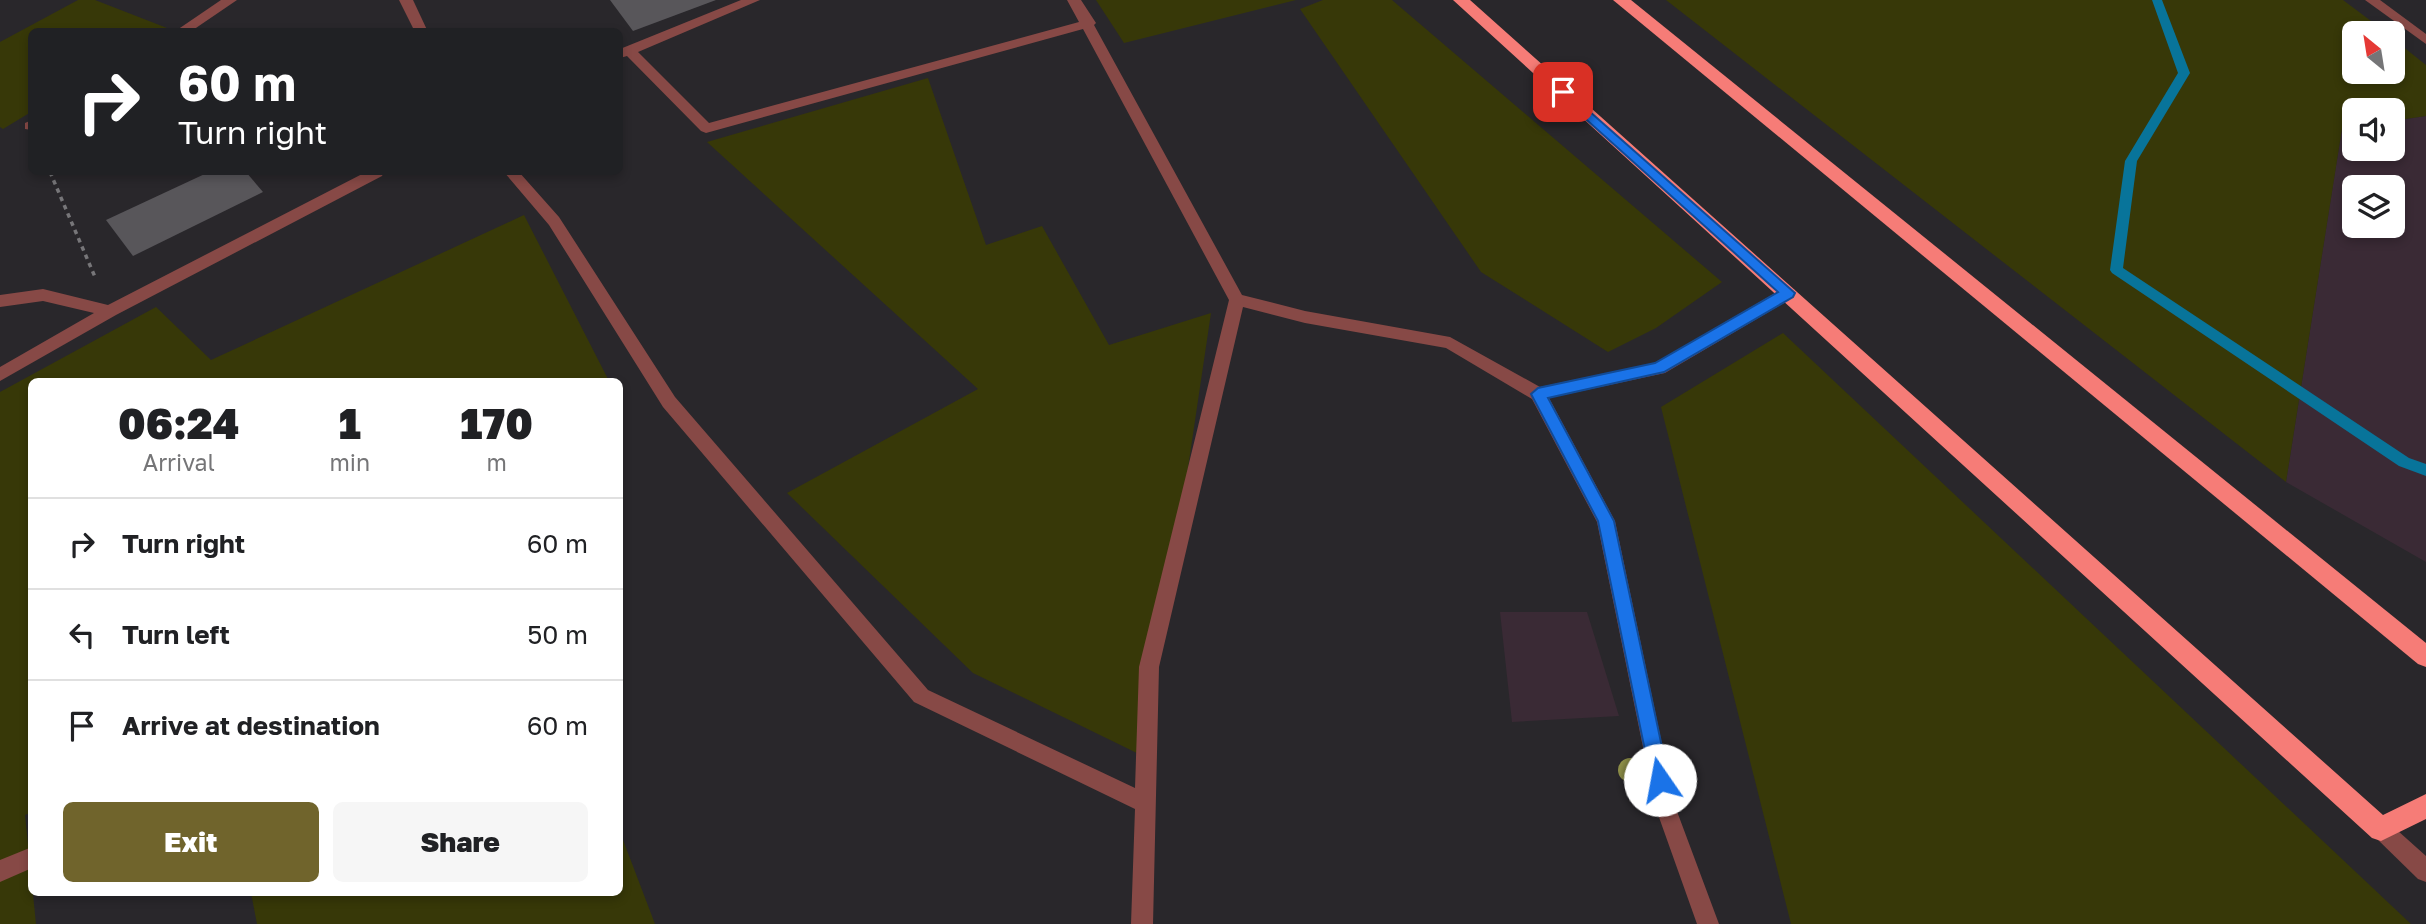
<!DOCTYPE html>
<html lang="en">
<head>
<meta charset="utf-8">
<style>
  body { margin:0; font-family:"Golos Text",sans-serif; background:#f6f6f6; color:#202124; height:100vh; display:flex; flex-direction:column; font-size:26px; white-space:nowrap }
  * { box-sizing:border-box; margin:0 }
  p { font-size:23px; color:#757577 }
  .icon { flex:none; width:38px; height:38px; fill:none; stroke:currentColor; stroke-width:2; stroke-linecap:round; stroke-linejoin:round }
  .map { position:relative; flex:1; overflow:hidden }
  .drawer { position:absolute; left:28px; top:378px; width:595px; height:518px; display:flex; flex-direction:column; background:#fff; border-radius:10px; box-shadow:0 4px 10px #0003 }
  .drawer>* { flex:none }
  .hud { position:absolute; left:28px; top:28px; width:595px; height:147px; border-radius:10px; box-shadow:0 4px 10px #0003; background:#202124; color:#fff; overflow:hidden }
  .needle { width:46px; rotate:330deg }
  .buttons { position:absolute; left:2342px; top:21px; display:grid; gap:14px }
  .buttons a { display:grid; place-items:center; width:63px; height:63px; border-radius:10px; background:#fff; box-shadow:0 4px 10px #0003; font-size:35px }
  .pin { position:absolute; display:grid; place-items:center; width:60px; height:60px; color:#fff; margin:-30px; border-radius:14px; box-shadow:0 4px 10px #0006 }
  .me { position:absolute; width:77px; margin:-38px; rotate:348deg; stroke-linejoin:round; filter:drop-shadow(0 0 5px #0008) }
  .turn { display:flex; align-items:center; gap:24px; height:147px; padding:0 35px; font-size:32px }
  .turn .icon { width:91px; height:91px; stroke-width:2.5 }
  .turn b { display:block; font-size:49px; line-height:60px }
  .eta { display:flex; justify-content:space-evenly; align-items:center; height:119px; text-align:center }
  .eta b { font-size:42px; font-weight:800; line-height:49px }
  .primary-button { display:flex; gap:14px; margin-top:auto; padding:14px 35px }
  .primary-button a { flex:1; height:80px; border-radius:10px; background:#70642c; color:#fff; font-size:28px; font-weight:800; line-height:80px; text-align:center }
  .primary-button a+a { background:#f6f6f6; color:#202124 }
  ul { padding:0; list-style:none }
  li { display:flex; align-items:center; gap:21px; height:91px; padding:0 35px; border-top:2px solid #e0e0e0 }
  li div { flex:1 }
  li b { display:block; font-size:26px }
  li em { font-style:normal }
  .map>svg:first-child { display:block }
  .industrial { fill:#3a2a35; fill-rule:evenodd }
  .green { fill:#373808 }
  .lines { fill:none; stroke-linecap:round; stroke-linejoin:round }
  .stream { fill:#08749a; fill-rule:evenodd }
  .building { fill:#58565a }
  .path { stroke:#777679; stroke-width:3.5; stroke-dasharray:4.5 4.5; stroke-linecap:butt }
  .minor { fill:#874946; fill-rule:evenodd }
  .highway { fill:#f67c77; fill-rule:evenodd }
  .tree { fill:#919249 }
  .route { fill:#1a73e8; stroke:#114b97; stroke-width:2 }
</style>
</head>
<body>
<div class="map">
<svg width="2426" height="924" viewBox="0 0 2426 924">
  <rect width="100%" height="100%" fill="#29272b"/>
  <g class="industrial">
    <path d="M2426,116V562L2286,482L2342,128L2354,127V149H2392V121ZM2354,187H2392V226H2354Z"/>
    <polygon points="1500,612 1587,612 1619,716 1512,722"/>
  </g>
  <g class="green">
    <polygon points="78,0 95,0 167,28 160,32 32,32 31,112 3,129 0,127 0,42"/>
    <polygon points="1096,0 1296,0 1124,43"/>
    <polygon points="1323,0 1392,0 1722,282 1656,328 1608,352 1481,272 1300,9"/>
    <polygon points="1666,0 2343,0 2387,33 2354,33 2354,72 2392,72 2392,38 2426,65 2426,116 2392,121 2392,110 2354,110 2354,127 2342,129 2286,482"/>
    <polygon points="928,78 986,245 1042,226 1109,345 1211,313 1145,757 973,673 787,493 978,389 707,142"/>
    <polygon points="524,215 609,381 32,382 32,812 25,815 36,924 0,924 0,392 156,307 211,360"/>
    <polygon points="1783,333 2411,924 1791,924 1661,407"/>
    <polygon points="620,832 655,924 257,924 251,893 620,892"/>
  </g>
  <g class="lines">
    <polygon class="stream" points="2152,0 2162,0 2190,73 2137,161 2123,268 2409,458 2426,464 2426,476 2399,466 2112,273 2110,270 2125,161 2178,73"/>
  </g>
  <g class="building">
    <polygon points="610,0 716,0 633,31"/>
    <polygon points="209,172 246,172 263,192 133,256 106,220"/>
  </g>
  <g class="lines">
    <polyline class="path" points="50,172 95,277"/>
    <g class="minor">
      <polygon points="221,0 237,0 190,32 174,32"/>
      <polygon points="399,0 413,0 428,32 415,32"/>
      <polygon points="741,0 760,0 638,52 709,123 1079,22 1067,0 1081,0 1096,23 1094,25 1242,295 1305,311 1450,337 1540,387 1655,363 1782,289 1794,289 1796,293 1794,297 1665,373 1549,398 1615,521 1675,806 1719,924 1697,924 1655,806 1597,522 1532,399 1446,348 1305,323 1243,307 1159,667 1153,924 1131,924 1135,809 914,702 663,407 549,225 504,172 519,172 559,217 675,397 928,690 1135,788 1139,667 1229,300 1083,29 706,133 701,131 627,56 620,58 620,49"/>
      <polygon points="2365,0 2380,0 2426,34 2426,44"/>
      <polygon points="32,120 32,130 25,129 25,123"/>
      <polygon points="366,172 384,172 382,176 116,315 0,381 0,367 94,313 43,301 0,307 0,295 43,289 108,305"/>
      <polygon points="2381,819 2388,822 2426,856 2426,882 2418,879 2374,836 2370,829 2374,822"/>
      <polygon points="32,847 32,868 0,882 0,860"/>
    </g>
    <g class="highway">
      <polygon points="1453,0 1470,0 2383,815 2426,794 2426,819 2381,841 2372,838"/>
      <polygon points="1613,0 1631,0 2426,643 2426,667 2418,664"/>
    </g>
  </g>
  <circle class="tree" cx="1630" cy="770" r="12"/>
  <polygon class="route" points="1563,88 1795,293 1793,297 1664,372 1548,398 1614,521 1669,780 1666,787 1660,789 1653,787 1651,780 1598,521 1531,394 1538,388 1655,363 1778,292 1559,95 1559,89"/>
</svg>
<div class="buttons">
<a><svg class="needle" viewBox="-14 -14 28 28"><path d="M0-13l5 13h-10z" fill="#e53935"/><path d="M0 13l5-13h-10z" fill="#757577"/></svg></a>
<a><svg class="icon" aria-label="sound" viewBox="0 0 24 24"><path d="M4 9h4l5-4v14l-5-4H4zM17 9q2 3 0 6"/></svg></a>
<a><svg class="icon" aria-label="layers" viewBox="0 0 24 24"><path d="M12 4l9 5-9 5-9-5zM3 14l9 5 9-5"/></svg></a>
</div>
<div class="pin" style="left:1563px;top:92px;background:#d93025"><svg class="icon" aria-label="arrive" viewBox="0 0 24 24"><path d="M6 21V4h12l-3 4 3 4H6"/></svg></div>
<svg class="me" style="left:1660px;top:780px" viewBox="-20 -20 40 40"><circle r="19" fill="#fff"/><path d="M0-13L10 11 0 6-10 11z" fill="#1a73e8"/></svg>
<div class="hud">
<div class="turn"><svg class="icon" aria-label="right" viewBox="0 0 24 24"><path d="M7 20v-9h11M14 6l5 5-5 5"/></svg><div><b>60 m</b>Turn right</div></div>
</div>
<section class="drawer">
<div class="eta">
<div><b>06:24</b><p>Arrival</p></div>
<div><b>1</b><p>min</p></div>
<div><b>170</b><p>m</p></div>
</div>
<ul>
<li><svg class="icon" aria-label="right" viewBox="0 0 24 24"><path d="M7 20v-9h11M14 6l5 5-5 5"/></svg><div><b>Turn right</b></div><em>60 m</em></li>
<li><svg class="icon" aria-label="left" viewBox="0 0 24 24"><path d="M17 20v-9H6M10 6l-5 5 5 5"/></svg><div><b>Turn left</b></div><em>50 m</em></li>
<li><svg class="icon" aria-label="arrive" viewBox="0 0 24 24"><path d="M6 21V4h12l-3 4 3 4H6"/></svg><div><b>Arrive at destination</b></div><em>60 m</em></li>
</ul>
<div class="primary-button"><a>Exit</a><a>Share</a></div>
</section>
</div>
</body>
</html>
